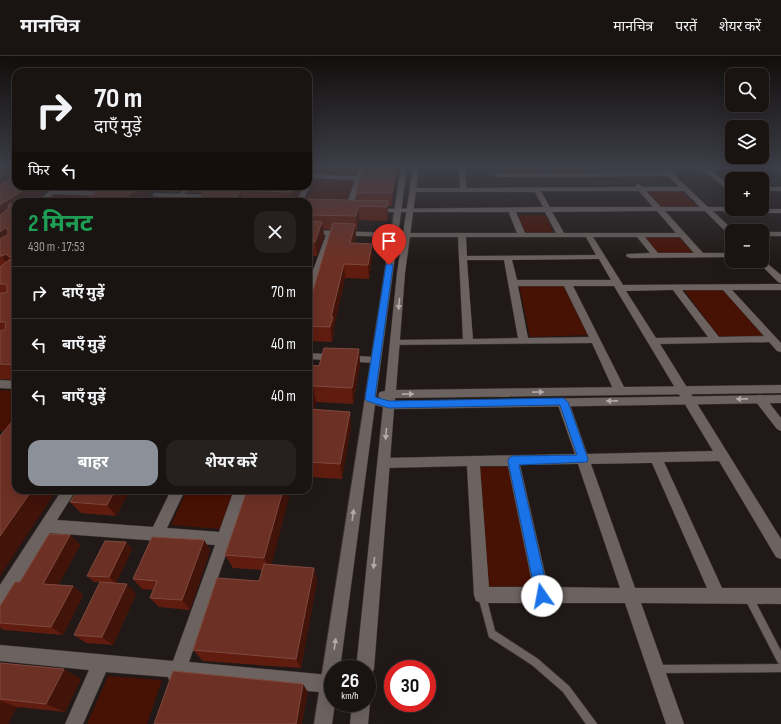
<!DOCTYPE html>
<html lang="hi">
<head>
<meta charset="utf-8">
<style>
  body { margin:0; font-family:"Sofia Sans Condensed","Noto Sans Devanagari",sans-serif; background:#26201f; color:#f1f3f6; height:100vh; display:flex; flex-direction:column; font-size:15px; white-space:nowrap }
  * { box-sizing:border-box; margin:0 }
  p { font-size:13px; color:#9f9e9f }
  .icon { flex:none; width:22px; height:22px; fill:none; stroke:currentColor; stroke-width:2; stroke-linecap:round; stroke-linejoin:round }
  .map { position:relative; flex:1; overflow:hidden }
  .side { position:absolute; left:12px; top:142px; width:300px; height:296px; display:flex; flex-direction:column; background:#191311; border-radius:12px; box-shadow:0 4px 16px #0002,0 0 0 1px #373231 }
  .side>* { flex:none }
  .guide { position:absolute; left:12px; top:12px; width:300px; height:122px; border-radius:12px; box-shadow:0 4px 16px #0002,0 0 0 1px #373231; background:#191311; color:#f1f3f6; overflow:hidden }
  .fabs { position:absolute; left:725px; top:12px; display:grid; gap:8px }
  .fabs a { display:grid; place-items:center; width:44px; height:44px; border-radius:8px; background:#191311; box-shadow:0 4px 16px #0002,0 0 0 1px #373231; font-size:20px }
  .speed { position:absolute; left:324px; top:604px; display:flex; gap:8px; font-size:20px; font-weight:700; text-align:center }
  .speed>* { display:grid; place-content:center; width:52px; height:52px; border-radius:50%; background:#191311; box-shadow:0 4px 16px #0002,0 0 0 1px #373231; line-height:1 }
  .speed small { font-size:10px; font-weight:400 }
  .speed .limit { border:6px solid #d22; background:#fff; color:#111 }
  .pin { position:absolute; display:grid; place-items:center; width:34px; height:34px; color:#fff; margin:-41px -17px; border-radius:50% 50% 50% 0; rotate:-45deg; box-shadow:0 0 4px #0007 }
  .pin .icon { rotate:45deg }
  .me { position:absolute; width:44px; margin:-22px; rotate:348deg; stroke-linejoin:round; filter:drop-shadow(0 0 3px #0008) }
  .turn { display:flex; align-items:center; gap:14px; height:84px; padding:0 16px; font-size:18px }
  .turn .icon { width:52px; height:52px; stroke-width:2.5 }
  .turn b { display:block; font-size:28px; line-height:34px }
  .then { display:flex; align-items:center; height:38px; padding:0 16px; background:#0003; gap:8px; font-size:15px }
  .round { display:grid; place-items:center; flex:none; width:42px; height:42px; border-radius:12px; background:#26201f }
  .summary { display:flex; align-items:center; justify-content:space-between; height:68px; padding:0 16px }
  h1 { font-size:24px; font-weight:700; line-height:30px; color:#1e9e55 }
  .primary-button { display:flex; gap:8px; margin-top:auto; padding:8px 16px }
  .primary-button a { flex:1; height:46px; border-radius:12px; background:#8c9099; color:#fff; font-size:16px; font-weight:700; line-height:46px; text-align:center }
  .primary-button a+a { background:#26201f; color:#f1f3f6 }
  ul { padding:0; list-style:none }
  li { display:flex; align-items:center; gap:12px; height:52px; padding:0 16px; border-top:1px solid #373231 }
  li div { flex:1 }
  li b { display:block; font-size:15px }
  li em { font-style:normal }
  header { display:flex; align-items:center; gap:24px; box-sizing:border-box; height:56px; padding:0 20px; background:#191311; border-bottom:1px solid #373231 }
  header strong { font-size:19px }
  nav { display:flex; gap:22px; margin-inline-start:auto; font-size:14px }
  .map>svg:first-child { display:block }
  .green { fill:#471103 }
  .lines { fill:none; stroke-linecap:round; stroke-linejoin:round }
  .service-casing { stroke:#3c3635; stroke-width:1.5 }
  .minor-casing { stroke:#3c3635; stroke-width:1 }
  .tertiary-casing { stroke:#3c3635; stroke-width:1 }
  .service { fill:#6c625f; fill-rule:evenodd }
  .minor { fill:#6c625f; fill-rule:evenodd }
  .tertiary { fill:#6c625f; fill-rule:evenodd }
  .wall { fill:#601d0f }
  .shaded-wall { fill:#411309 }
  .building { fill:#6d3024; stroke:#7e4a3f }
  .oneway { fill:#b2aba9 }
  .route { fill:#1a73e8; stroke:#114b97 }
</style>
</head>
<body>
<header>
<strong>मानचित्र</strong>
<nav><a>मानचित्र</a><a>परतें</a><a>शेयर करें</a></nav>
</header>
<div class="map">
<svg width="781" height="668" viewBox="0 0 781 668">
  <rect width="100%" height="100%" fill="#211917"/>
  <g class="green">
    <polygon points="499,112 541,112 545,118 500,118"/>
    <polygon points="547,112 585,112 588,117 550,117"/>
    <polygon points="316,122 355,123 345,151 304,146"/>
    <polygon points="647,135 681,135 699,151 662,152"/>
    <polygon points="54,138 101,139 93,146 43,146"/>
    <polygon points="157,141 205,142 202,146 152,146"/>
    <polygon points="518,159 545,159 554,177 525,177"/>
    <polygon points="645,181 679,181 695,198 658,198"/>
    <polygon points="519,229 563,229 589,279 530,281"/>
    <polygon points="683,233 722,233 764,280 719,281"/>
    <polygon points="0,334 16,335 16,376 0,375"/>
    <polygon points="479,411 509,411 534,530 489,531"/>
    <polygon points="187,434 234,434 220,473 171,469"/>
    <polygon points="108,620 162,624 147,668 87,668"/>
  </g>
  <g class="lines">
    <g class="service-casing">
      <g id="service">
        <polygon points="88,130 92,130 82,138 80,138 80,136"/>
        <polygon points="187,130 191,130 181,141 179,141 179,139"/>
        <polygon points="482,536 485,537 486,540 495,575 538,603 569,630 595,665 597,668 586,668 563,636 532,609 489,581 478,540 479,537"/>
        <polygon points="749,538 752,539 781,595 781,616 657,617 654,616 653,613 654,610 657,609 780,608 778,607 746,545 745,542 746,539"/>
      </g>
    </g>
    <g class="minor-casing">
      <g id="minor">
        <polygon points="359,112 365,112 351,154 348,156 345,154 355,124 312,122 309,120 312,118 356,120"/>
        <path d="M459,112H465L466,132L636,131V129L638,128L643,131H679L668,120L497,121L494,119L497,117L664,116L662,114L665,112L672,117L708,151H732V153H781V157H726L723,155H713L734,175H732V179H729L705,155H665L703,197H732V201L630,202L626,200L627,198L650,197L637,181H593L623,229L781,228V234H732L781,287V296L777,295L769,286L660,288L781,483V503L776,501L719,405L664,406L722,532H781V548L641,547L684,668H666L625,547H482L476,545L474,539L467,410L384,412L380,411L378,407L380,403L384,402L575,398L557,346L559,343L563,342L567,343L569,346L587,398L713,395L614,230H573L626,335L624,338H616L614,335L592,287L391,289L390,287L395,284L463,283L458,181H407L403,179L404,177H517L509,157L510,156H375L372,154L373,153L543,151L535,136H413L410,134L413,132H460ZM541,135H639L653,151H550ZM646,135H684L700,151H661ZM657,155L676,177H564L552,156ZM516,156H545L556,177H525ZM466,181H586L596,199L467,200ZM645,181H680L694,197H658ZM599,203L611,224H517L512,204ZM467,204H504L518,282L473,283ZM518,230H564L589,281L528,282ZM673,234L708,281L656,282L626,235ZM682,234H723L764,280L719,281ZM652,407L707,532H635L591,408ZM578,408L620,532L548,531L520,409ZM480,410H508L533,531H489Z"/>
        <polygon points="701,112 708,112 732,132 732,137"/>
        <polygon points="737,112 744,112 758,123 751,123"/>
        <polygon points="773,112 781,112 781,117"/>
        <polygon points="308,128 310,130 302,146 296,146 304,130 308,130"/>
        <polygon points="57,131 59,132 59,134 105,136 108,138 105,140 54,138 43,146 36,146 50,135"/>
        <polygon points="138,131 161,131 164,133 161,135 136,134 135,133"/>
        <rect x="762" y="131" width="19" height="4"/>
        <polygon points="155,137 210,139 213,141 210,143 153,140 153,138"/>
        <polygon points="308,174 394,177 398,179 394,181 333,179 312,240 308,243 308,228 326,179 308,178"/>
        <rect x="762" y="176" width="19" height="4"/>
        <polygon points="762,203 781,219 781,227 778,226 757,205 762,205"/>
        <polygon points="308,297 375,301 380,304 375,307 308,303"/>
        <polygon points="0,324 16,325 16,333 0,332"/>
        <polygon points="760,339 764,340 781,362 781,375 777,373 756,346 754,343 756,340"/>
        <polygon points="62,434 76,434 57,464 153,471 171,434 185,434 167,472 219,476 234,434 248,434 189,606 329,619 333,621 333,635 329,637 183,623 182,626 176,629 170,626 168,621 106,616 83,668 65,668 89,614 0,605 0,589 173,605 215,489 50,477 6,549 0,551 0,529"/>
      </g>
    </g>
    <g class="tertiary-casing">
      <g id="tertiary">
        <polygon points="401,112 407,112 376,341 384,343 380,342 378,339 380,336 385,335 397,217 413,112 419,112 405,217 396,334 781,329 781,337 395,342 395,345 781,339 781,347 394,353 374,613 371,619 367,621 367,613 356,613 383,351 375,349 340,613 333,613 333,647 335,647 332,668 314,668"/>
        <polygon points="367,640 370,647 368,668 350,668 352,647 367,647"/>
      </g>
    </g>
    <use href="#service" class="service"/>
    <use href="#minor" class="minor"/>
    <use href="#tertiary" class="tertiary"/>
  </g>
  <g class="wall">
    <polygon points="0,112 16,112 16,130 86,130 81,133 60,133 59,130 56,131 46,135 33,146 16,146 16,324 0,323"/>
    <polygon points="308,112 358,112 355,118 310,118"/>
    <polygon points="363,112 398,112 392,150 388,150 387,165 359,164 357,174 355,174 356,181 354,187 372,202 369,223 345,222 334,271 334,276 332,286 308,285 308,245 310,245 331,174 323,173 324,180 317,200 308,200 308,146 306,143 356,144 356,137"/>
    <polygon points="88,130 151,130 153,136 150,138 141,146 83,146 97,134 90,134"/>
    <polygon points="161,130 303,130 295,146 196,146 203,137 187,137 185,130 179,136 163,136"/>
    <polygon points="359,293 360,309 353,348 316,346 314,353 350,356 351,371 342,423 308,421 308,309 319,310"/>
    <polygon points="78,434 124,434 127,439 116,460 81,457 70,446"/>
    <polygon points="129,434 169,434 167,438 130,435"/>
    <polygon points="247,434 271,509 314,512 317,525 301,612 203,605 193,594 259,525 262,514 233,512 225,499"/>
    <polygon points="70,479 80,489 58,529 73,530 83,539 63,579 4,574 0,572 0,550 20,526"/>
    <polygon points="204,484 210,494 190,554 159,551 150,542 153,534 142,533 133,523"/>
    <polygon points="126,486 132,493 116,527 136,538 113,589 86,587 74,579 100,526 94,526 87,520"/>
    <polygon points="0,607 81,623 65,656 17,651 8,668 0,668"/>
  </g>
  <g class="shaded-wall">
    <polygon points="308,112 309,112 310,118 308,121"/>
    <polygon points="355,112 358,112 355,118"/>
    <polygon points="396,112 398,112 392,150 392,137"/>
    <polygon points="9,116 16,128 0,139 0,121"/>
    <polygon points="29,130 55,130 56,131 46,135 33,146 16,146 16,158 0,169 0,149"/>
    <polygon points="79,130 86,130 81,133"/>
    <polygon points="139,130 151,130 153,136 150,138 141,146 121,146"/>
    <polygon points="177,130 185,130 179,136"/>
    <polygon points="205,130 214,130 207,137"/>
    <polygon points="247,130 257,130 255,135 245,134"/>
    <polygon points="294,130 303,130 295,146 293,146 291,136"/>
    <polygon points="241,134 244,146 233,146"/>
    <polygon points="388,145 388,158 387,165 387,151"/>
    <polygon points="359,150 359,164 357,174 356,160"/>
    <polygon points="322,166 324,180 317,200 315,186"/>
    <polygon points="355,168 356,181 351,201 350,187"/>
    <polygon points="5,172 14,187 0,198 0,176"/>
    <polygon points="372,188 372,202 369,223 368,209"/>
    <polygon points="6,198 16,213 12,215 2,200"/>
    <polygon points="344,208 345,222 334,271 334,276 332,286 330,271 331,261"/>
    <polygon points="359,293 360,309 353,348 352,332"/>
    <polygon points="313,330 316,346 310,369 308,356 308,351"/>
    <polygon points="350,356 351,371 342,423 340,408"/>
    <polygon points="32,434 57,434 0,520 0,480"/>
    <polygon points="115,434 124,434 127,439 116,460 107,449"/>
    <polygon points="165,434 169,434 167,438"/>
    <polygon points="283,434 291,434 270,515 264,502"/>
    <polygon points="70,479 80,489 54,537 43,528"/>
    <polygon points="204,484 210,494 190,554 182,544"/>
    <polygon points="126,486 132,493 116,527 109,521"/>
    <polygon points="314,512 317,525 301,612 296,603"/>
    <polygon points="127,528 136,538 113,589 102,581"/>
    <polygon points="73,530 83,539 63,579 51,571"/>
    <polygon points="64,613 81,623 65,656 46,648"/>
    <polygon points="303,628 308,636 302,668 296,668"/>
    <polygon points="0,645 17,651 8,668 0,668"/>
  </g>
  <g class="building">
    <polygon points="0,112 16,112 16,116 9,116 0,121"/>
    <polygon points="363,112 396,112 392,137 356,137"/>
    <polygon points="16,119 16,130 29,130 0,149 0,129"/>
    <polygon points="103,130 139,130 121,146 83,146"/>
    <polygon points="209,130 247,130 245,134 253,133 255,130 294,130 291,136 241,134 233,146 196,146"/>
    <polygon points="301,141 305,141 306,143 388,145 387,151 359,150 356,160 308,159 308,146 298,146"/>
    <polygon points="9,148 16,148 16,309 0,308 0,275 5,274 6,267 5,266 0,266 0,237 5,237 7,236 7,230 6,228 0,228 0,211 13,201 8,200 6,198 2,200 0,200 0,183 8,178 8,173 5,172 0,176 0,159 8,153"/>
    <polygon points="308,165 322,166 315,186 308,186"/>
    <polygon points="333,167 355,168 350,187 372,188 368,209 344,208 331,261 333,261 330,271 308,270 308,245 310,245"/>
    <polygon points="324,292 359,293 352,332 313,330 308,351 308,309 319,310"/>
    <polygon points="308,353 350,356 340,408 308,406"/>
    <polygon points="16,361 16,434 32,434 0,480 0,380"/>
    <polygon points="78,434 115,434 107,449 70,446"/>
    <polygon points="247,434 283,434 264,502 225,499"/>
    <polygon points="49,478 70,479 43,528 73,530 51,571 0,567 0,550 15,526 20,526"/>
    <polygon points="152,481 204,484 182,544 150,542 157,525 133,523"/>
    <polygon points="105,485 126,486 109,521 87,520"/>
    <polygon points="264,508 314,512 296,603 193,594 217,522 259,525"/>
    <polygon points="100,526 127,528 102,581 74,579"/>
    <polygon points="0,607 64,613 46,648 0,643"/>
    <polygon points="173,615 303,628 296,668 154,668"/>
  </g>
  <defs><path id="oneway-solid" d="M-6-.8H1V-3.2L6.5 0L1 3.2V.8H-6Z"/></defs>
  <g class="oneway">
    <use href="#oneway-solid" transform="translate(399 248) rotate(95)"/>
    <use href="#oneway-solid" transform="translate(538 336) rotate(-1)"/>
    <use href="#oneway-solid" transform="translate(408 338) rotate(-1)"/>
    <use href="#oneway-solid" transform="translate(742 343) rotate(179)"/>
    <use href="#oneway-solid" transform="translate(612 345) rotate(179)"/>
    <use href="#oneway-solid" transform="translate(386 378) rotate(95)"/>
    <use href="#oneway-solid" transform="translate(353 459) rotate(-82)"/>
    <use href="#oneway-solid" transform="translate(374 507) rotate(95)"/>
    <use href="#oneway-solid" transform="translate(335 588) rotate(-82)"/>
  </g>
  <linearGradient id="sky" x2="0" y2="1"><stop stop-color="#120e0d"/><stop offset="0.54" stop-color="#3d3e47"/><stop offset="1" stop-color="#3d3e47" stop-opacity="0"/></linearGradient>
  <rect width="781" height="206" fill="url(#sky)"/>
  <polygon class="route" points="389,207 393,209 375,341 389,345 563,342 568,346 588,403 587,406 519,409 549,540 547,544 542,546 538,544 536,540 508,405 509,402 513,400 577,399 560,349 389,352 367,345 365,343 386,209"/>
</svg>
<div class="fabs">
<a><svg class="icon" aria-label="search" viewBox="0 0 24 24"><circle cx="10" cy="10" r="6"/><path d="M15 15l6 6"/></svg></a>
<a><svg class="icon" aria-label="layers" viewBox="0 0 24 24"><path d="M12 4l9 5-9 5-9-5zM3 14l9 5 9-5"/></svg></a>
<a>+</a>
<a>−</a>
</div>
<div class="speed"><div>26<small>km/h</small></div><div class="limit">30</div></div>
<div class="pin" style="left:389px;top:209px;background:#d93025"><svg class="icon" aria-label="arrive" viewBox="0 0 24 24"><path d="M6 21V4h12l-3 4 3 4H6"/></svg></div>
<svg class="me" style="left:542px;top:540px" viewBox="-20 -20 40 40"><circle r="19" fill="#fff"/><path d="M0-13L10 11 0 6-10 11z" fill="#1a73e8"/></svg>
<div class="guide">
<div class="turn"><svg class="icon" aria-label="right" viewBox="0 0 24 24"><path d="M7 20v-9h11M14 6l5 5-5 5"/></svg><div><b>70 m</b>दाएँ मुड़ें</div></div>
<div class="then">फिर<svg class="icon" aria-label="left" viewBox="0 0 24 24"><path d="M17 20v-9H6M10 6l-5 5 5 5"/></svg></div>
</div>
<section class="side">
<div class="summary"><div><h1>2 मिनट</h1><p>430 m · 17:53</p></div><a class="round"><svg class="icon" aria-label="close" viewBox="0 0 24 24"><path d="M6 6l12 12M18 6L6 18"/></svg></a></div>
<ul>
<li><svg class="icon" aria-label="right" viewBox="0 0 24 24"><path d="M7 20v-9h11M14 6l5 5-5 5"/></svg><div><b>दाएँ मुड़ें</b></div><em>70 m</em></li>
<li><svg class="icon" aria-label="left" viewBox="0 0 24 24"><path d="M17 20v-9H6M10 6l-5 5 5 5"/></svg><div><b>बाएँ मुड़ें</b></div><em>40 m</em></li>
<li><svg class="icon" aria-label="left" viewBox="0 0 24 24"><path d="M17 20v-9H6M10 6l-5 5 5 5"/></svg><div><b>बाएँ मुड़ें</b></div><em>40 m</em></li>
</ul>
<div class="primary-button"><a>बाहर</a><a>शेयर करें</a></div>
</section>
</div>
</body>
</html>
